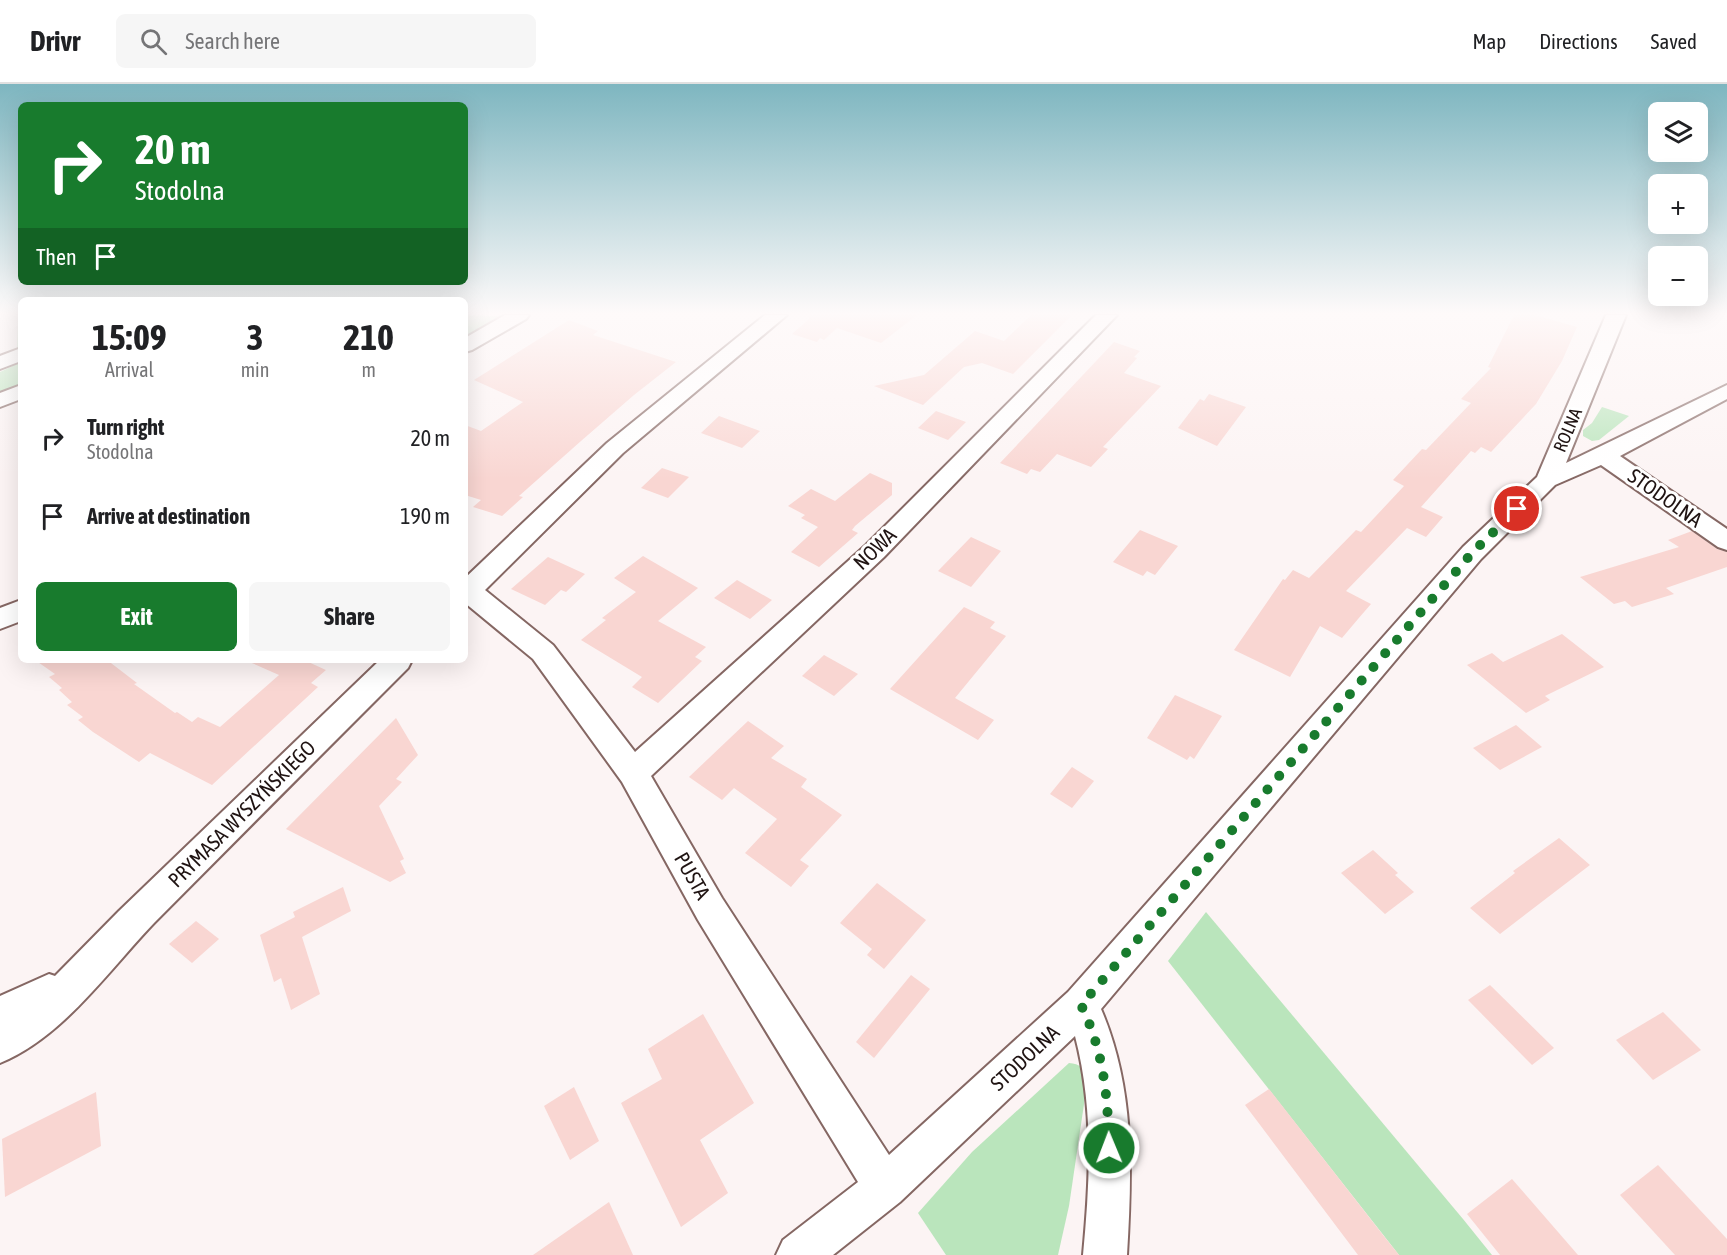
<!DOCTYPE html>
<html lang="en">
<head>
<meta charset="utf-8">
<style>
  body { margin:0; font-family:"Asap Condensed",sans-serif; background:#f6f6f6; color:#202124; height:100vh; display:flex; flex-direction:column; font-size:22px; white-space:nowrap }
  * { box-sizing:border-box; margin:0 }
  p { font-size:20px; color:#757577 }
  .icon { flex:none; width:33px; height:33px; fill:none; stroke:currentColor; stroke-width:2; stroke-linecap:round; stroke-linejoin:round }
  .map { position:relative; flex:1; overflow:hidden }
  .panel { position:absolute; left:18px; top:213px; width:450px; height:366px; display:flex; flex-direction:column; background:#fff; border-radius:9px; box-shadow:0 6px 24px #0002 }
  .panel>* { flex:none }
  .banner { position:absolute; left:18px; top:18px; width:450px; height:183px; border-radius:9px; box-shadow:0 6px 24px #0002; background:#187b2d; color:#fff; overflow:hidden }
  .tools { position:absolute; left:1648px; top:18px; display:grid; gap:12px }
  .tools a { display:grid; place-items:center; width:60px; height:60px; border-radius:9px; background:#fff; box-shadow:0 6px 24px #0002; font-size:30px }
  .pin { position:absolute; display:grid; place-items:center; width:51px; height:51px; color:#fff; margin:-26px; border:3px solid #fff; border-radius:50%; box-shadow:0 2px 6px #0007 }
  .me { position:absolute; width:66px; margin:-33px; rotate:359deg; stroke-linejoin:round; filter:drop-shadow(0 0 4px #0008) }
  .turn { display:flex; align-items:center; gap:21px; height:126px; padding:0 18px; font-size:27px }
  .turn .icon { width:78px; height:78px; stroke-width:2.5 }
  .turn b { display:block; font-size:42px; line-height:51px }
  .then { display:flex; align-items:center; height:57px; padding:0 18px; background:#0003; gap:12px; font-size:22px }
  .eta { display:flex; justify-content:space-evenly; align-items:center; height:102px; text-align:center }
  .eta b { font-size:36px; font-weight:700; line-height:42px }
  .button { display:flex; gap:12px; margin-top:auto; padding:12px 18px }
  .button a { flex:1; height:69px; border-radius:9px; background:#187b2d; color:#fff; font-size:24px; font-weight:700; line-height:69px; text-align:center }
  .button a+a { background:#f6f6f6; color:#202124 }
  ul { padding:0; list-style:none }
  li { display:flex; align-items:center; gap:18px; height:78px; padding:0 18px }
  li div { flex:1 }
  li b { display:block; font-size:22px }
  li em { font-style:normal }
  header { display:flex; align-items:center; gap:36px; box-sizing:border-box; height:84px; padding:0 30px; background:#fff; border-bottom:2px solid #e0e0e0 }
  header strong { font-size:28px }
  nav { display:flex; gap:33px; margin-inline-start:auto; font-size:21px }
  .search { width:420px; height:54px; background:#f6f6f6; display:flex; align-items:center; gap:15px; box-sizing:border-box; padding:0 21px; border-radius:9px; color:#757577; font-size:22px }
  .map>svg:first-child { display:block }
  .green { fill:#bae5bc }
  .building { fill:#f9d6d2 }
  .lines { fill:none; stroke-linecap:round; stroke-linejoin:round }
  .minor-casing { stroke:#856763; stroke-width:4 }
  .minor { fill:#fff; fill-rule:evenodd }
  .route { stroke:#187b2d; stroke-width:10; stroke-dasharray:0 18 }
  .labels { text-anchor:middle; stroke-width:6; stroke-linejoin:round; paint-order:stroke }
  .far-street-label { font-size:18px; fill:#1f1312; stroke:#fff }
  .street-label { font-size:21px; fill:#1f1312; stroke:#fff }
</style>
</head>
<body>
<header>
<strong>Drivr</strong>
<div class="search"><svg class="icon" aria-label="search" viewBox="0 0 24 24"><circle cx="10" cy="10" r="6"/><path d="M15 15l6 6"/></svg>Search here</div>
<nav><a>Map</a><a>Directions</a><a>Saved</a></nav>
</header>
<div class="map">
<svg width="1727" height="1171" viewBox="0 0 1727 1171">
  <rect width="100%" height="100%" fill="#fcf4f4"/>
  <g class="green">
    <polygon points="18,231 21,231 21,300 0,310 0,288 17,280"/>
    <polygon points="465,231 499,232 465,253"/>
    <polygon points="1602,323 1629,332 1599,356 1592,357 1583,352 1583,346 1592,339"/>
    <polygon points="1206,828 1463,1135 1492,1171 1399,1171 1168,877"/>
    <path d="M1069,979C1080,980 1084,984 1088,993L1069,1122L1058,1171H946L918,1129L972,1068Z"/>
  </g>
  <g class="building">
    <polygon points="810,231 917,231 881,259 837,244 824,256 820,254 817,258 792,250 809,235"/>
    <polygon points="1031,231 1072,231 1013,290 982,279 964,283 923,321 874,302 924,291 975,247 1004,257"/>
    <polygon points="1514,231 1535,231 1577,243 1562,277 1536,320 1491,368 1481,363 1475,369 1471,367 1421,423 1443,433 1426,453 1407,444 1346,507 1371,520 1358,535 1342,554 1320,542 1290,593 1234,566 1283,495 1285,496 1293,486 1309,494 1356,446 1361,448 1404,402 1393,396 1422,365 1426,366 1471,319 1461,315 1491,284 1488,283"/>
    <polygon points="569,236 598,247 593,251 676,278 634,311 581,357 519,412 523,413 502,432 473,423 481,416 465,411 465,341 481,347 523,318 474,296"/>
    <polygon points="1114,258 1140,267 1134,273 1137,274 1124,289 1161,302 1103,363 1108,365 1091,383 1057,370 1040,388 1031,385 1027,390 1000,379"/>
    <polygon points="1209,310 1246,323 1217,362 1178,344 1200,315 1204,317"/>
    <polygon points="936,327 966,338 948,356 918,344"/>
    <polygon points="719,332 760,347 742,364 701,349"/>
    <polygon points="662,384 689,393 668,414 641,404"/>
    <polygon points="870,389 892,399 892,411 855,442 852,446 858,449 819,483 791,468 818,443 801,434 805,431 788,422 811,405 835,417"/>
    <polygon points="1140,446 1178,462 1155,491 1147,487 1143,492 1113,478"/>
    <polygon points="1692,447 1717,465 1727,468 1727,483 1666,504 1674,510 1632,523 1625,517 1614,520 1580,493 1679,463 1668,456"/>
    <polygon points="971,453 1001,467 971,503 938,487"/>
    <polygon points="643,472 698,504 658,537 706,563 695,573 702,577 658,619 632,603 642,593 581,556 606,536 602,534 636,508 614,494"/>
    <polygon points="548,473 585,490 566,508 561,506 545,521 511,505"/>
    <polygon points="737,496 772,516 750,535 714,514"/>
    <polygon points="964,523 995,538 990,544 1006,552 955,614 994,636 978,656 890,605"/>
    <polygon points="1562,550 1604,583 1545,612 1550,616 1526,629 1467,581 1492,569 1503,578"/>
    <polygon points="824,571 858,590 834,612 802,592"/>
    <polygon points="35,576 107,576 137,599 134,600 175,629 177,628 192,638 198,633 220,643 279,591 245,576 304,576 326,586 311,599 318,603 212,701 150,669 139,678 93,648 78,636 83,633 67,621 72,618 59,606 62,604 49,593 55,590"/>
    <polygon points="1175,611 1222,632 1194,675 1190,672 1187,676 1147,654"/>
    <polygon points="396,634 418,671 396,695 402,698 379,722 404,775 400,777 406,789 390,798 286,745"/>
    <polygon points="748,637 784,662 771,674 807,695 801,703 842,731 800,776 809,782 791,803 745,769 777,735 734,704 722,716 689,693"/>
    <polygon points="1516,641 1542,663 1500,686 1473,664"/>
    <polygon points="1072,683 1094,697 1072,724 1050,710"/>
    <polygon points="1559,754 1590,781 1500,850 1470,824 1515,789 1513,787"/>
    <polygon points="1373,766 1398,789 1395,791 1414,808 1385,830 1341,789"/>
    <polygon points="877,799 926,836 884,885 867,871 872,865 840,839"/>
    <polygon points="343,803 351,827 302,853 320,910 291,926 281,894 274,898 260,851 295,833 293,828"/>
    <polygon points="196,837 219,855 192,879 169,860"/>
    <polygon points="911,891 930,905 874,974 856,958"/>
    <polygon points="1490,901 1554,964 1532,981 1468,916"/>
    <polygon points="1663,928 1701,966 1653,996 1616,956"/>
    <polygon points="703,930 754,1019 700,1056 728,1109 681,1143 621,1019 662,995 648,965"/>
    <polygon points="574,1003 599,1057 570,1076 544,1022"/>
    <polygon points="1269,1005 1383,1151 1399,1171 1358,1171 1245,1021"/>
    <polygon points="96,1008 101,1062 5,1113 2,1055"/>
    <polygon points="1658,1081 1727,1155 1727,1171 1675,1171 1620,1111"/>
    <polygon points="1512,1095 1578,1171 1500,1171 1467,1130"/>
    <polygon points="609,1118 633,1171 533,1171"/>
  </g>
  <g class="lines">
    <g class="minor-casing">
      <g id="minor">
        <polygon points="505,231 529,231 526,235 472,266 465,268 465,254"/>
        <path d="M765,231H787L623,369L485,506L553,561L635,668L866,461L1096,231H1117L884,473L651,692L722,814L889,1071L1068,908L1463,463L1537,393L1606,231H1626L1566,379L1727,301V315L1620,372L1727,445V466L1718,463L1601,381L1555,401L1481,475L1101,925C1135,1004 1132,1087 1127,1171H1083C1090,1097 1094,1025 1075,952L900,1118L833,1171H776L783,1156L858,1098L698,836L622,698L533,575L465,519V494L607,359Z"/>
        <polygon points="21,264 21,277 0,285 0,272"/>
        <polygon points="21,301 21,315 0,323 0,309"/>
        <polygon points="21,516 21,537 0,545 0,524"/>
        <path d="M380,576H412L408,584C323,669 238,754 154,839C108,887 63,953 0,979V912L49,890L55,892L119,827Z"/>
      </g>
    </g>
    <use href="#minor" class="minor"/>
  </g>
  <linearGradient id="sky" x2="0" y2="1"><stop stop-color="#7eb6c0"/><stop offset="0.58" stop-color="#fefafa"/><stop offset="1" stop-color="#fefafa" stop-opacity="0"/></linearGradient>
  <rect width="1727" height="395" fill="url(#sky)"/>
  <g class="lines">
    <path class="route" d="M1109,1064C1108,1014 1104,967 1081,921L1472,469L1517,425"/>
  </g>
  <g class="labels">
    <g class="far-street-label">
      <text transform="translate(1568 346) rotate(-67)" y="6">ROLNA</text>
    </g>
    <g class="street-label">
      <text transform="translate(1665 414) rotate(35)" y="7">STODOLNA</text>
      <text transform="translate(875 465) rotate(-44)" y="7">NOWA</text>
      <text transform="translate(242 730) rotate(-45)" y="7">PRYMASA WYSZYŃSKIEGO</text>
      <text transform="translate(692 792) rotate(60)" y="7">PUSTA</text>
      <text transform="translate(1025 974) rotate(-43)" y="7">STODOLNA</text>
    </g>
  </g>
</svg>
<div class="tools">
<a><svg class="icon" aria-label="layers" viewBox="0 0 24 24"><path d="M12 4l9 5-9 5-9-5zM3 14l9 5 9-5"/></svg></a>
<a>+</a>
<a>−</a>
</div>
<div class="pin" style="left:1517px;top:425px;background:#d93025"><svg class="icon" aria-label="arrive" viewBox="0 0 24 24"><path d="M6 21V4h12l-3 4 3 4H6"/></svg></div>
<svg class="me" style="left:1109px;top:1064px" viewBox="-20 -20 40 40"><circle r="17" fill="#187b2d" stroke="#fff" stroke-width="3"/><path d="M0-11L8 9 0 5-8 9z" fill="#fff"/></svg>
<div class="banner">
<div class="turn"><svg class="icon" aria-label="right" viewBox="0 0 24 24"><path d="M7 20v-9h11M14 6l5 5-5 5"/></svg><div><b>20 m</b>Stodolna</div></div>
<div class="then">Then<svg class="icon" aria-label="arrive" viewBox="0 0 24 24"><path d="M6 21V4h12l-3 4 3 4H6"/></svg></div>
</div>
<section class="panel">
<div class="eta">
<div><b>15:09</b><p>Arrival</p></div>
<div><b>3</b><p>min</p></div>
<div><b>210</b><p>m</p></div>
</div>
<ul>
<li><svg class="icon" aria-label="right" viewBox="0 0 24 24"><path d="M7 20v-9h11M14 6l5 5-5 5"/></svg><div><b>Turn right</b><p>Stodolna</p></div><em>20 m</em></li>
<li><svg class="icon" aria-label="arrive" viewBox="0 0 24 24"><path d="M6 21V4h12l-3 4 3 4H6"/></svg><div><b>Arrive at destination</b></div><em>190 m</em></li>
</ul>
<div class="button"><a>Exit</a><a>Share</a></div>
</section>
</div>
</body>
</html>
